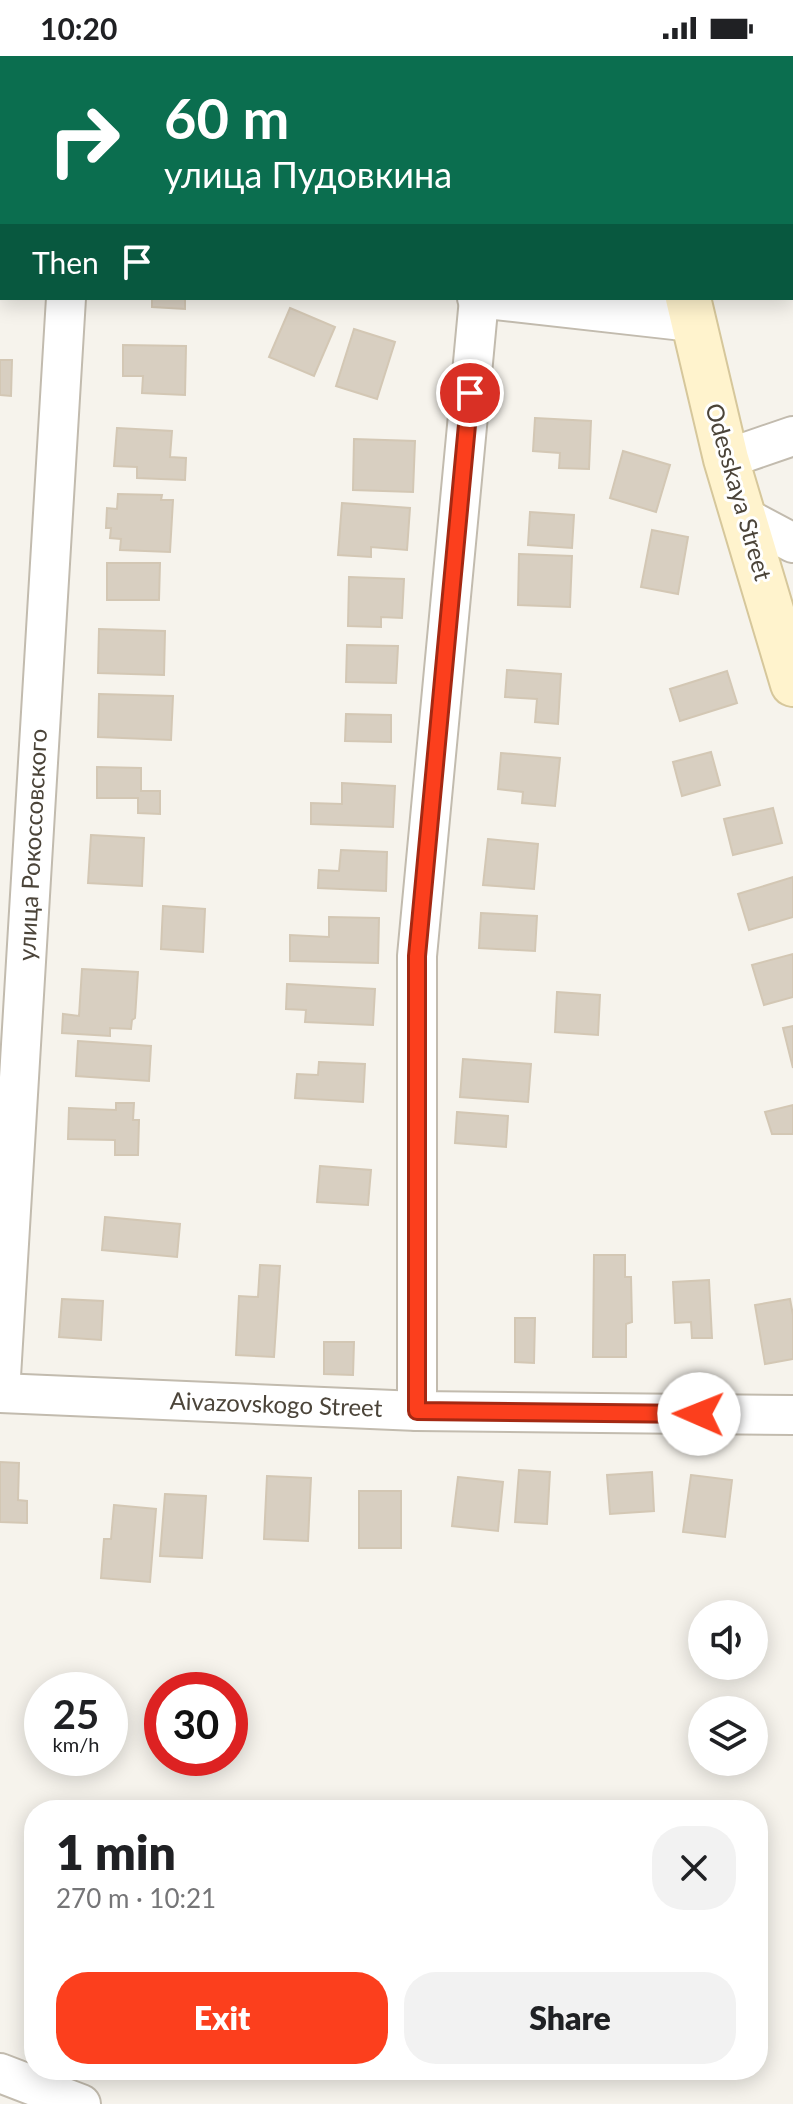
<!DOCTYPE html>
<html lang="en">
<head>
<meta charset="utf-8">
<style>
  body { margin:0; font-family:Lato,sans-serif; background:#f2f2f2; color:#202124; height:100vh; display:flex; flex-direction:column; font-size:30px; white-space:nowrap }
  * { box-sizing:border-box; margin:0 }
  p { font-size:26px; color:#757577 }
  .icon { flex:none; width:44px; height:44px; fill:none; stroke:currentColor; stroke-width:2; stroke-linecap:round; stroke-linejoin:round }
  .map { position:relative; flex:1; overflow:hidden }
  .panel { position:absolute; left:24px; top:1744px; width:744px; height:280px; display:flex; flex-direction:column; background:#fff; border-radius:32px; box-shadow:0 4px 20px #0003 }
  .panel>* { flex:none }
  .top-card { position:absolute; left:0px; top:0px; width:794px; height:244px; box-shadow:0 4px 20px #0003; background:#0b6e4f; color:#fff; overflow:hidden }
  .tools { position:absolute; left:688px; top:1544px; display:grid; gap:16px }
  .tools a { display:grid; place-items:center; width:80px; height:80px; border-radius:50%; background:#fff; box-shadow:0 4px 20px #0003; font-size:40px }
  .speed { position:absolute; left:24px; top:1616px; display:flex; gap:16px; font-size:40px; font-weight:700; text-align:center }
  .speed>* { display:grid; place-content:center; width:104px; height:104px; border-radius:50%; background:#fff; box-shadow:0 4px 20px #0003; line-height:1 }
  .speed small { font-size:20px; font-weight:400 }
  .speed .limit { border:12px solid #d22; background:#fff; color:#111 }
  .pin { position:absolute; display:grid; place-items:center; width:68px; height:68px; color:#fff; margin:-34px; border:4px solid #fff; border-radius:50%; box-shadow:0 2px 8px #0007 }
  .me { position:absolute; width:88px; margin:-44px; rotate:271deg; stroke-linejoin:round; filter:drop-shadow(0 0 6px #0008) }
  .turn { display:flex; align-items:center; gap:28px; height:168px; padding:0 32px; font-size:36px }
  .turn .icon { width:104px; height:104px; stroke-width:2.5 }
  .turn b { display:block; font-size:56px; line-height:68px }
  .then { display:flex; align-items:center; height:76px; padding:0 32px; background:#0003; gap:16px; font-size:30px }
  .round { display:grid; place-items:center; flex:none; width:84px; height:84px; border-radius:32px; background:#f2f2f2 }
  .overview { display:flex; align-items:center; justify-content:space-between; height:136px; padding:0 32px }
  h1 { font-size:48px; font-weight:800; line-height:60px }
  .action { display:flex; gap:16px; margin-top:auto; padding:16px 32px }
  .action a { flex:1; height:92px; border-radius:32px; background:#fc3f1d; color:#fff; font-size:32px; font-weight:800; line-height:92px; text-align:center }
  .action a+a { background:#f2f2f2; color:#202124 }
  .status { display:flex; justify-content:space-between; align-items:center; height:56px; padding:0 40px; background:#fff; direction:ltr }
  .status svg { height:22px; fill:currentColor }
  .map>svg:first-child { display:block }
  .building { fill:#d8cfc1; stroke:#d3c7b4; stroke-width:2 }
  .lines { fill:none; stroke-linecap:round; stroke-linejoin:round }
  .minor-casing { stroke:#c2bbae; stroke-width:42 }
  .secondary-casing { stroke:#d6c79b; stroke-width:48 }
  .minor { stroke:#fff; stroke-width:38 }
  .secondary { stroke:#fff3cd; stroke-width:44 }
  .route-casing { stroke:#a42913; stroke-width:20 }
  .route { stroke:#fc3f1d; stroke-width:14 }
  .labels { text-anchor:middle; stroke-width:6; stroke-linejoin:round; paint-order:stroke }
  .street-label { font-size:24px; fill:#4b4439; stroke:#fff }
</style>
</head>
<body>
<div class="status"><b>10:20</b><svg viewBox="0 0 49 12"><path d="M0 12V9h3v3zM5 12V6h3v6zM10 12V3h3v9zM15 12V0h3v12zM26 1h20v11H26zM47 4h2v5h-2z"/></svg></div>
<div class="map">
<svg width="793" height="2048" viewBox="0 0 793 2048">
  <rect width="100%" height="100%" fill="#f6f3ec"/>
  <g class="building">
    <polygon points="345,0 419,0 420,2 343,2"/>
    <rect x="501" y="0" width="62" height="2"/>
    <polygon points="152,242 185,242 185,253 152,251"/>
    <polygon points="290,252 335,271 314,320 269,301"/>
    <polygon points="354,273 395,286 377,343 336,330"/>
    <polygon points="123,289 186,290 185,339 142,337 143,320 123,320"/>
    <polygon points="0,304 12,304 11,340 0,339"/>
    <polygon points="535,362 591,365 589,413 559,412 560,397 533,395"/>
    <polygon points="117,372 172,375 170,401 186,402 185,424 137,422 137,411 114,410"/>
    <polygon points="354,383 415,385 413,436 353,434"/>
    <polygon points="623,395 670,409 656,456 610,442"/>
    <polygon points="118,438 162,439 161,444 173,444 170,496 120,494 121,483 110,482 111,472 106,472 107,452 117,453"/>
    <polygon points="342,447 410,452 407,494 371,491 371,501 338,499"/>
    <polygon points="530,456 574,459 572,492 528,489"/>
    <polygon points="652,474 688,481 678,538 641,531"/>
    <polygon points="519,498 572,500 570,551 518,549"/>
    <polygon points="107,507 160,507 159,544 107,544"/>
    <polygon points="349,521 404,523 402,562 381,561 381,571 348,570"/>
    <polygon points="99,573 165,575 164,619 98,617"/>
    <polygon points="347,589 398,590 396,627 346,626"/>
    <polygon points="507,614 561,618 558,668 535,666 537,643 505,641"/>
    <polygon points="727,615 737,647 680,665 670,633"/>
    <polygon points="99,638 173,640 171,684 98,681"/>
    <polygon points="346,658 391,659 391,686 345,685"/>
    <polygon points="711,696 720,729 682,740 673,706"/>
    <polygon points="501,697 560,702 555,750 522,747 523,736 498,733"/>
    <polygon points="97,711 141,712 141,735 160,735 160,758 138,757 138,742 97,742"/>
    <polygon points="342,727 395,730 393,771 311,768 311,747 342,748"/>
    <polygon points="773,752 782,787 733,799 724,763"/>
    <polygon points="91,779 144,782 142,830 88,827"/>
    <polygon points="488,783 538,788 534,833 483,829"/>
    <polygon points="341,794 387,796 386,835 318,832 319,814 339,815"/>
    <polygon points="793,821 793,861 749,874 738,838"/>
    <polygon points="163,850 205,853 203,896 161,893"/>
    <polygon points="481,857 537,860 535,895 479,892"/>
    <polygon points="329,861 379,862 378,907 290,905 290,879 329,881"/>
    <polygon points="793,898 793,941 764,949 752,909"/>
    <polygon points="82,913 138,916 135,962 132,964 131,973 110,972 110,980 62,977 63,958 79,960"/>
    <polygon points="287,928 375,933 373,969 305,966 306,954 286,953"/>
    <polygon points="557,936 600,939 598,979 555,976"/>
    <polygon points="793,970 793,1012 783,972"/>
    <polygon points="78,985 151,990 149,1025 76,1020"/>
    <polygon points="463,1003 531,1008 528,1046 460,1041"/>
    <polygon points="319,1006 365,1008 363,1046 295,1042 297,1018 318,1019"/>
    <polygon points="116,1047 134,1047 133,1064 139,1064 138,1099 115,1099 115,1084 68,1083 69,1052 116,1054"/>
    <polygon points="793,1049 793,1078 772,1078 765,1056"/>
    <polygon points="457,1056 508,1060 506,1091 455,1087"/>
    <polygon points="320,1110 371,1114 368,1149 317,1146"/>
    <polygon points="105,1161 180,1168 177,1201 102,1194"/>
    <polygon points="594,1199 625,1199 625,1221 631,1221 632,1266 626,1268 626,1301 593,1301"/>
    <polygon points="260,1209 280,1210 274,1301 236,1299 239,1240 258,1241"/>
    <polygon points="709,1224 712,1282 692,1282 691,1266 675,1267 673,1226"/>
    <polygon points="62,1243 103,1245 101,1284 59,1281"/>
    <polygon points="790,1243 793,1259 793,1303 765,1308 755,1249"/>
    <polygon points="515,1262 535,1262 534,1307 515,1306"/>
    <polygon points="324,1286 354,1286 353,1319 324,1318"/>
    <polygon points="0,1406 19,1407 18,1444 27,1445 27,1467 0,1466"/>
    <polygon points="519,1414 550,1416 547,1468 515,1466"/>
    <polygon points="652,1416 654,1455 610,1458 607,1419"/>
    <polygon points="691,1419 732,1424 725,1481 683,1476"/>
    <polygon points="267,1420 311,1422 308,1485 264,1483"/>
    <polygon points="458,1421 503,1426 498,1475 452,1470"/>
    <rect x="359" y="1435" width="42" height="57"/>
    <polygon points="165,1438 206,1440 202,1502 160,1500"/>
    <polygon points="114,1449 156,1453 150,1526 101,1522 104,1483 111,1483"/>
  </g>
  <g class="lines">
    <g class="minor-casing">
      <g id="minor">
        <polyline points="263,0 264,2"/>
        <polyline points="88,2 89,0"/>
        <polyline points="0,84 2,85"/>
        <polyline points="477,242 692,266"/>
        <polyline points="726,403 793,380"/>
        <polyline points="744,461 793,487"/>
        <polyline points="0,1337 66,242"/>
        <polyline points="0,1337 417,1355 793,1359"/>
        <polyline points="417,1355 417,900 479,243"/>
        <polyline points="0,2017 81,2048"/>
      </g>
    </g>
    <g class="secondary-casing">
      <g id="secondary">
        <polyline points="645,0 645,2"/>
        <polyline points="688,242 726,403 793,628"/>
      </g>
    </g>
    <use href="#minor" class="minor"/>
    <use href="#secondary" class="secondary"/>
  </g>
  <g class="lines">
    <g class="route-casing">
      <polyline id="route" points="470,337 417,900 417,1355 699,1358"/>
    </g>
    <use href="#route" class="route"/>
  </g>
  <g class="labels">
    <g class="street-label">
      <text transform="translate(738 436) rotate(74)" y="8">Odesskaya Street</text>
      <text transform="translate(33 789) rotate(-87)" y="8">улица Рокоссовского</text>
      <text transform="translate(276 1349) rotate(2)" y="8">Aivazovskogo Street</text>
    </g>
  </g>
</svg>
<div class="tools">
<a><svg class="icon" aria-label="sound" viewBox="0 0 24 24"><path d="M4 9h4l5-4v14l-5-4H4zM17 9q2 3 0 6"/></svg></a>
<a><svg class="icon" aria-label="layers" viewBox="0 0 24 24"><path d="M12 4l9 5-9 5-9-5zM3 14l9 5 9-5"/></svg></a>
</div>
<div class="speed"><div>25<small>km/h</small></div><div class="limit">30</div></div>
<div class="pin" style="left:470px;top:337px;background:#d93025"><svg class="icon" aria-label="arrive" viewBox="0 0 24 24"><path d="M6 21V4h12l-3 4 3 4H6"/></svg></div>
<svg class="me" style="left:699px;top:1358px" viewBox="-20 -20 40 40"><circle r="19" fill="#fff"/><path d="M0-13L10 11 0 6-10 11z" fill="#fc3f1d"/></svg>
<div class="top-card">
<div class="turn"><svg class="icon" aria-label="right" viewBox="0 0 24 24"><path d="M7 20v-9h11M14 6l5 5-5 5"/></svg><div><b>60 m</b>улица Пудовкина</div></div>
<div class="then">Then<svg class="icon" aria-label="arrive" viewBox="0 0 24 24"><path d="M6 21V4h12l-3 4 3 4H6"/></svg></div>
</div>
<section class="panel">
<div class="overview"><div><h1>1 min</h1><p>270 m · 10:21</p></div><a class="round"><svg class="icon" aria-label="close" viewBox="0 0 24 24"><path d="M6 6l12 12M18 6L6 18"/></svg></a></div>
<div class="action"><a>Exit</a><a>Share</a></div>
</section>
</div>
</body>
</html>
